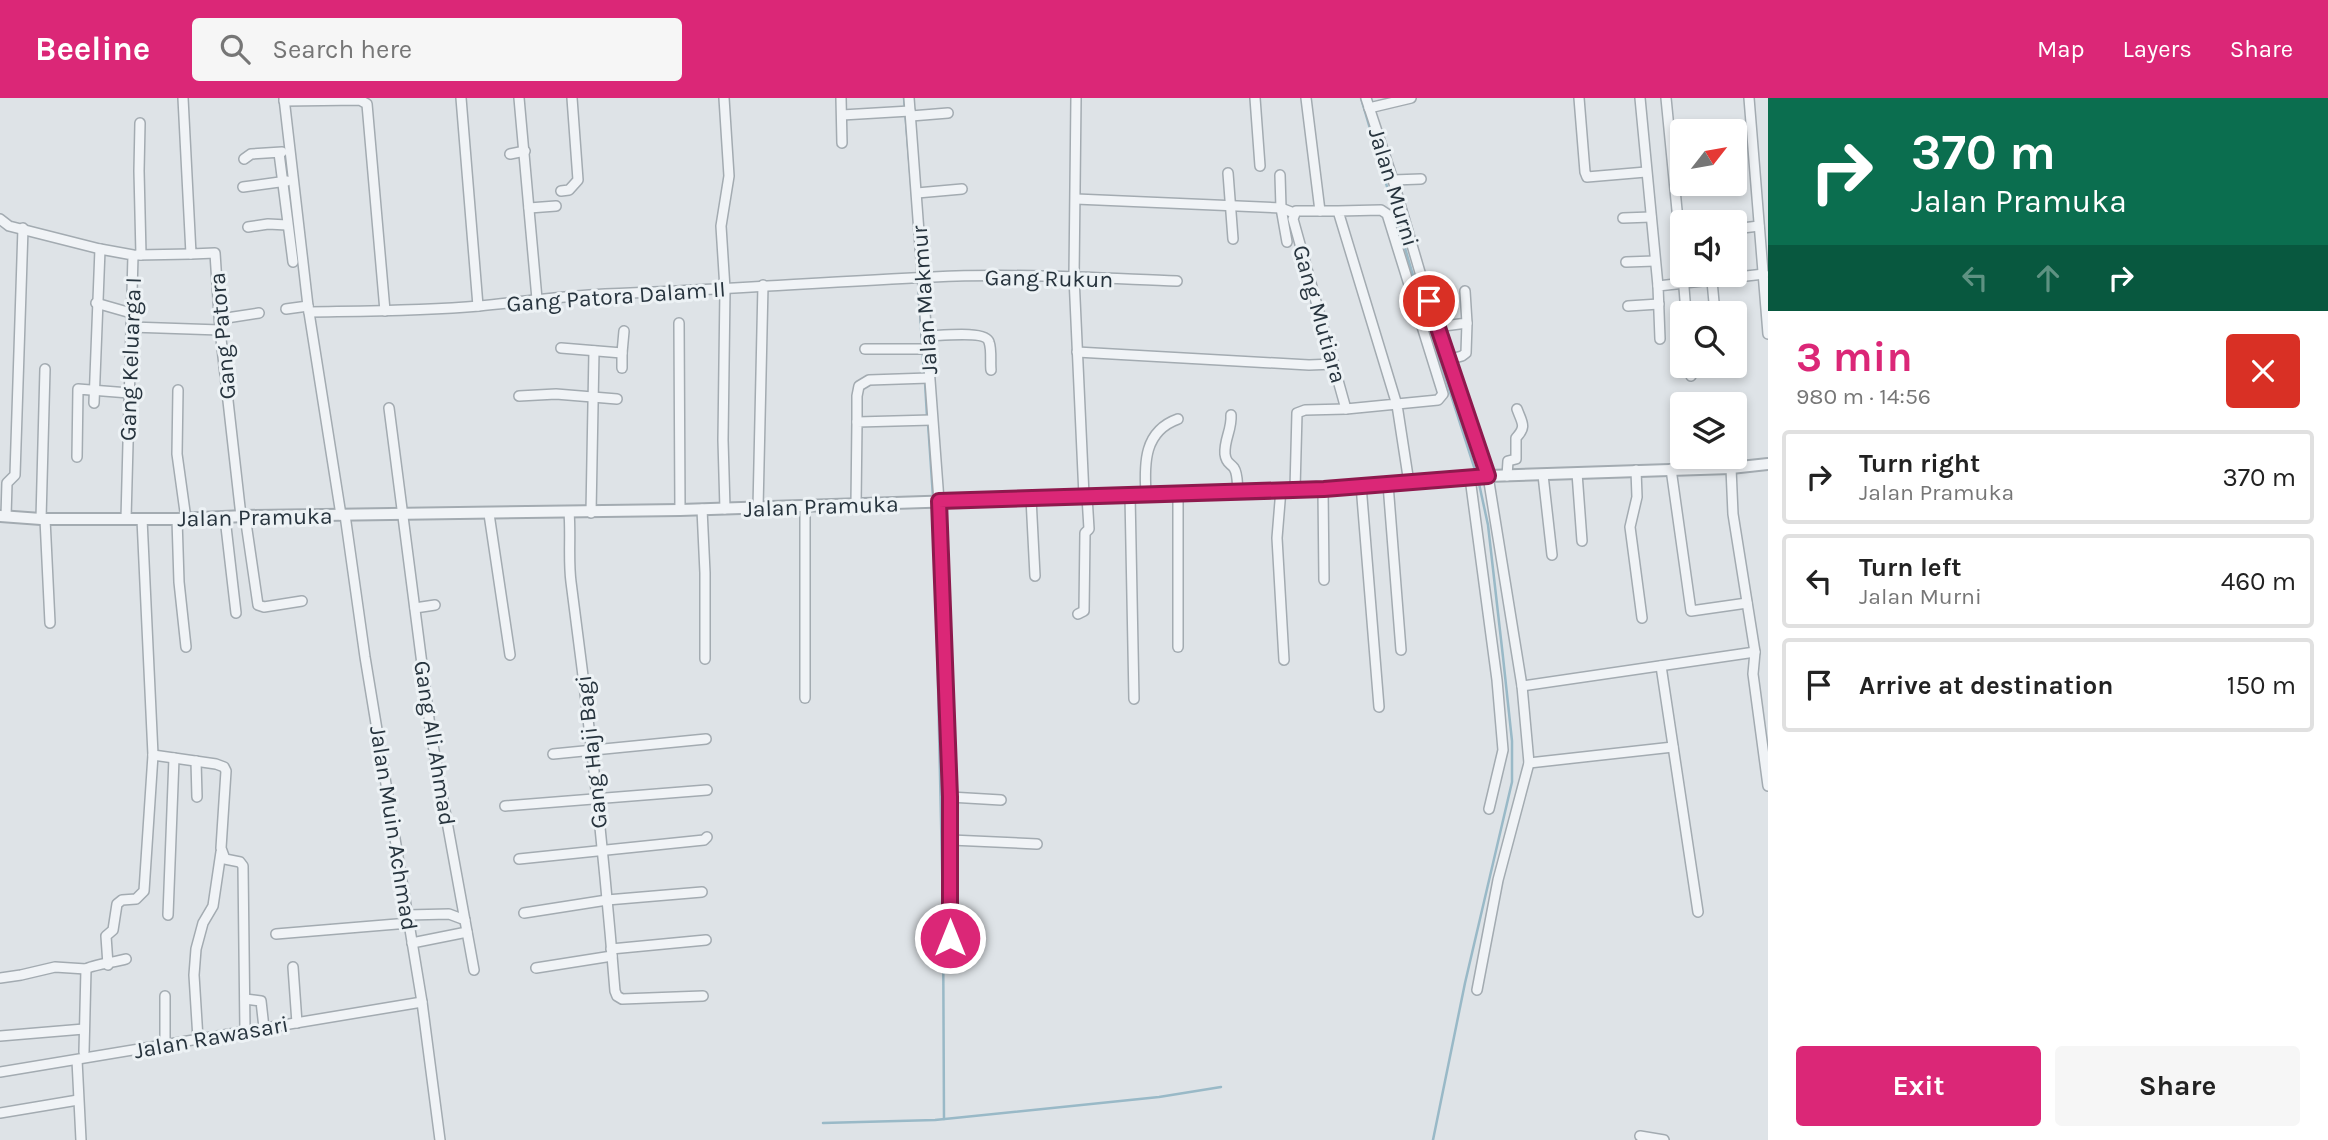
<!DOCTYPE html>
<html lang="en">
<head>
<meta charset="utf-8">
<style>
  body { margin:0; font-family:Karla,sans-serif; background:#f6f6f6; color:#222; height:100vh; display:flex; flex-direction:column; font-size:26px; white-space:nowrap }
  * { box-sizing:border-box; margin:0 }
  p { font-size:23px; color:#767676 }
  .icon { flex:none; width:38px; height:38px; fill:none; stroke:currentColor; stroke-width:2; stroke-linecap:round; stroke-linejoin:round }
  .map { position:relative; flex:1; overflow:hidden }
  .drawer { display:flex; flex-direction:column; background:#fff; width:560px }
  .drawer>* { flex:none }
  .guide { background:#0b6e4f; color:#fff; overflow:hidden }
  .needle { width:46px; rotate:59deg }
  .controls { position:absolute; left:1670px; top:21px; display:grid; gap:14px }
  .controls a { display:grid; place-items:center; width:77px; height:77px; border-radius:7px; background:#fff; box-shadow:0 4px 10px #0003; font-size:35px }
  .pin { position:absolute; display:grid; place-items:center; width:60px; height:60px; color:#fff; margin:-30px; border:4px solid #fff; border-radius:50%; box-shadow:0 2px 7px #0007 }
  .me { position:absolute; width:77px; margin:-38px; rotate:0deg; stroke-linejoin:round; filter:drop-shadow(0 0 5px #0008) }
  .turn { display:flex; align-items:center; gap:24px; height:147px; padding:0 28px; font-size:32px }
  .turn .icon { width:91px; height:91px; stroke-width:2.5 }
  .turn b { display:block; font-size:49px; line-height:60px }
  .lanes { display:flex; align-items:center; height:66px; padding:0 28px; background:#0003; justify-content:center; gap:35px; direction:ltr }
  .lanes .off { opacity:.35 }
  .round { display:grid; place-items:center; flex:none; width:74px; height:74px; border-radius:7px; background:#f6f6f6 }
  .overview { display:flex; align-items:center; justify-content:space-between; height:119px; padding:0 28px }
  h1 { font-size:42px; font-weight:700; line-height:52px; color:#db2777 }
  .action { display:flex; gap:14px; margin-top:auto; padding:14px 28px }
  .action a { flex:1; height:80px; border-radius:7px; background:#db2777; color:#fff; font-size:28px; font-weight:700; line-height:80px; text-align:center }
  .action a+a { background:#f6f6f6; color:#222 }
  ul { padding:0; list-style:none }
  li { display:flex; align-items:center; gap:21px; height:94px; margin:0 14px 10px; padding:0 14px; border:4px solid #e0e0e0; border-radius:7px }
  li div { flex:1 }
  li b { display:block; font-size:26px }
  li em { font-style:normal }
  header { display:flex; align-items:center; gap:42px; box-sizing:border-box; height:98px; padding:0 35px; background:#db2777; color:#fff }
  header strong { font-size:33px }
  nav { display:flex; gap:38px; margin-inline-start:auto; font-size:24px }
  .search { width:490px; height:63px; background:#f6f6f6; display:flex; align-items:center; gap:18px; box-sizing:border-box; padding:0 24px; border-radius:7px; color:#767676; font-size:26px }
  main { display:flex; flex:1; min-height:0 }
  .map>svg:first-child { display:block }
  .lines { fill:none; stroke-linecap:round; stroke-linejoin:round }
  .stream { stroke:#99b9c7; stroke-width:2.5 }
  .minor-casing { stroke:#a3abb1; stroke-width:12 }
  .tertiary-casing { stroke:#a3abb1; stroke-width:14 }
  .minor { stroke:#f0f3f6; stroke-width:9 }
  .tertiary { stroke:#f0f3f6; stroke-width:10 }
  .route-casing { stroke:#8e194d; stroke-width:18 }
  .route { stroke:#db2777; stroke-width:12 }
  .labels { text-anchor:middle; stroke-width:6; stroke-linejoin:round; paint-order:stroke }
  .street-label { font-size:23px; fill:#27343e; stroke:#edf2f5 }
</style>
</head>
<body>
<header>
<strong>Beeline</strong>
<div class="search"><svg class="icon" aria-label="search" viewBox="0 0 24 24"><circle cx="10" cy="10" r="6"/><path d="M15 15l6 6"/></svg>Search here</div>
<nav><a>Map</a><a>Layers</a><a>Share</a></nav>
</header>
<main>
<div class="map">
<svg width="1768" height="1042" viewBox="0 0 1768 1042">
  <rect width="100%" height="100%" fill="#dee3e7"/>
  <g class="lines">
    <g class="stream">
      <polyline points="904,0 913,109"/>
      <polyline points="1361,0 1417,191 1476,375"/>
      <polyline points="918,182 924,277"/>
      <polyline points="925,284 927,319"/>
      <polyline points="928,325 933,399"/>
      <polyline points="934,406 943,812 944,1021"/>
      <polyline points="823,1025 935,1022 1159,999 1221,989"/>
      <polyline points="1433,1042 1465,885 1512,684 1512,643 1503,559 1488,427 1478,381"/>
    </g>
    <g class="minor-casing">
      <g id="minor">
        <polyline points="183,0 191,156 215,155 220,232 241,418"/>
        <polyline points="284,0 308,208 341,417"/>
        <polyline points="461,0 478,208"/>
        <polyline points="519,0 537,201"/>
        <polyline points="724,0 729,78 721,128 725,191 723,342 725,411"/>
        <polyline points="841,0 842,45"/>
        <polyline points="909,0 939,403 950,699 950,840"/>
        <polyline points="1076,0 1074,179 1084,398"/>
        <polyline points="1255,0 1260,68"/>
        <polyline points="1306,0 1320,113"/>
        <polyline points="1366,0 1393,82 1436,229 1488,378 1522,588 1529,665 1498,782 1477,892"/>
        <polyline points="1579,0 1585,74 1587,79 1646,74"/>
        <polyline points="1640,0 1658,188"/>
        <polyline points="1666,0 1682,163"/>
        <polyline points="1749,0 1768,236"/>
        <polyline points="284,3 360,2 367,6 385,213"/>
        <polyline points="1369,10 1411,0"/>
        <polyline points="842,17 910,13"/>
        <polyline points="911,18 948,15"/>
        <polyline points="140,25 139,73 141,157"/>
        <polyline points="279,55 293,164"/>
        <polyline points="510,56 525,53"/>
        <polyline points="244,61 251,56 282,54"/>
        <polyline points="1228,75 1233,141"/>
        <polyline points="1280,77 1281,110 1287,144"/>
        <polyline points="1393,82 1421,81"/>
        <polyline points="243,89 287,83"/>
        <polyline points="561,93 569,92 578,82 572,0"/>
        <polyline points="917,95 962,91"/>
        <polyline points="1076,101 1281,110 1294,115"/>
        <polyline points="529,110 556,108"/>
        <polyline points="1338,113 1296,113 1293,121 1346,311 1438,302 1443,296 1387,116 1381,112 1338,113 1397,307 1409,385"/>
        <polyline points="1623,120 1651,119"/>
        <polyline points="0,121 9,128 100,151 133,157 126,421"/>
        <polyline points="248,129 268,126 287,127"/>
        <polyline points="1734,131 1759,128"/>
        <polyline points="137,157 191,156"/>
        <polyline points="1626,164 1655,163"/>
        <polyline points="1683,177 1686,215"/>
        <polyline points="1712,183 1715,215"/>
        <polyline points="96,205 131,215"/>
        <polyline points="1628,208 1659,206"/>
        <polyline points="286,211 308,208"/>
        <path d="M309,214C366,213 422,213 479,208C521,204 563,198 605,196C715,192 824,184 933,179C1014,175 1096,180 1177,183"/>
        <polyline points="220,221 259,215"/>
        <polyline points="679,225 680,412"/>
        <polyline points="131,229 220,232"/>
        <polyline points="1436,229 1467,225 1465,193"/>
        <path d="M926,238C938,238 986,232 989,244C992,252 990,264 991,272"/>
        <polyline points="1660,241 1658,188 1764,176"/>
        <polyline points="561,250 622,255 624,233"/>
        <polyline points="865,251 927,251"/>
        <polyline points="1077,254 1309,267 1334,266"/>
        <polyline points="622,255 622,270"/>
        <polyline points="1447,262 1462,258 1466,255 1467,225"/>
        <polyline points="1690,268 1691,278"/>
        <polyline points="178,292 177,356 186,421"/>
        <polyline points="519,298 556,296 617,301"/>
        <polyline points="94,305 100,151"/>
        <polyline points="389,310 431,636 474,872"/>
        <path d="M1231,317C1232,332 1224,341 1225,356C1226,365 1230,365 1234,370C1238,376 1237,386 1238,393"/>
        <polyline points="857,324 857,298 859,288 869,282 929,280"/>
        <polyline points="77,359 78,291 129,295"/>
        <polyline points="1731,370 1733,416 1755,554 1753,576 1768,688"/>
        <polyline points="1671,371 1691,513 1747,505"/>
        <polyline points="1636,372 1637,399 1630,429 1642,520"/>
        <polyline points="1577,375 1582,443"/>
        <polyline points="1543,377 1552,457"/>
        <path d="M1507,378L1508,363L1516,361V340C1527,328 1522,325 1517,311"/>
        <polyline points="1470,380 1497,582 1503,652 1489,711"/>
        <polyline points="1388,386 1401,552"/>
        <polyline points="1361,387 1379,609"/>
        <polyline points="1281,391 1277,440 1284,562"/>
        <polyline points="1295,391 1297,315 1305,312 1346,311"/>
        <polyline points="1323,391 1324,482"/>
        <polyline points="1178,395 1178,549"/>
        <path d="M1146,396C1144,365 1144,333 1178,321"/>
        <polyline points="1130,397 1134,601"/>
        <polyline points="1031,400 1035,478"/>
        <polyline points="856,406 857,324 932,322"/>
        <polyline points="805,407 805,600"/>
        <polyline points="758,410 763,187"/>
        <polyline points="702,411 705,475 705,561"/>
        <path d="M569,414C571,437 568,461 571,484C589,619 604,756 615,893L617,898L622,901L703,898"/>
        <polyline points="591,415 594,253"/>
        <polyline points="489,416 510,557"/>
        <polyline points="345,417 365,559 422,904 440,1042"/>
        <polyline points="6,418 7,385 15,377 23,130"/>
        <polyline points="245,418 258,507 264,509 302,503"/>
        <polyline points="225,420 236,515"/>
        <polyline points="41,421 45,271"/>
        <polyline points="45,421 50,525"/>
        <polyline points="177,421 179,484 186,549"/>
        <polyline points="415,510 435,507"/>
        <polyline points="1078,516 1084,513 1085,435 1089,431 1087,398"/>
        <polyline points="1661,568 1698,814"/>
        <polyline points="1522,588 1755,554"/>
        <polyline points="553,656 706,641"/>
        <polyline points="153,657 216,666 224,669 226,673 221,750 225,761 240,764 243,768 245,933"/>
        <polyline points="196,663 197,699"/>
        <polyline points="1529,665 1673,649"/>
        <polyline points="950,699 1001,702"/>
        <polyline points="505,708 707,692"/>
        <polyline points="951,742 1037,746"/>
        <polyline points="519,761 704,742 707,739"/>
        <polyline points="524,815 607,802 702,794"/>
        <polyline points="168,817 174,660"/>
        <polyline points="407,817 449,816 465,822"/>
        <polyline points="276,836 409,825"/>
        <polyline points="412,845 467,834"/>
        <polyline points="611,851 706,842"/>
        <polyline points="108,867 106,838 113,832 117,806 122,802 136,801 144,793 153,657 142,421"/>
        <polyline points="293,869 297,925"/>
        <polyline points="536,870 612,858"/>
        <polyline points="0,880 21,877 55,869 86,871"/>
        <polyline points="165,898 165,945"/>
        <polyline points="245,901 261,903 264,930"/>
        <polyline points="0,938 84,931"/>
        <polyline points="198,941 194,877 196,851 203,825 213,808 221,754"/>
        <path d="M84,954L86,871C92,867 116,864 126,861"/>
        <polyline points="77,962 81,1042"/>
        <polyline points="0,974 422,904"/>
        <polyline points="0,1015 78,1002"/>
        <polyline points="1640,1038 1664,1042"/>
      </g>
    </g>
    <g class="tertiary-casing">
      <polyline id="tertiary" points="0,418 41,421 177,421 245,418 680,412 1323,391 1488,378 1731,370 1768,366"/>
    </g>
    <use href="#minor" class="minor"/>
    <use href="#tertiary" class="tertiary"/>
  </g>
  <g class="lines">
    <g class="route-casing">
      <polyline id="route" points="950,840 950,699 939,403 1324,391 1488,378 1429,203"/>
    </g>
    <use href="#route" class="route"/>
  </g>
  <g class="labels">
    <g class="street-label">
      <text transform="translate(1394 89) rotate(73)" y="8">Jalan Murni</text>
      <text transform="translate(1049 180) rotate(1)" y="8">Gang Rukun</text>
      <text transform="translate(616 198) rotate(-4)" y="8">Gang Patora Dalam II</text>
      <text transform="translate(924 202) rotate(-94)" y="8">Jalan Makmur</text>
      <text transform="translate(1320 216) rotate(74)" y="8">Gang Mutiara</text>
      <text transform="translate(222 238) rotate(-95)" y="8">Gang Patora</text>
      <text transform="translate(130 261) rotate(-88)" y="8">Gang Keluarga I</text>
      <text transform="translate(821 408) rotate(-2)" y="8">Jalan Pramuka</text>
      <text transform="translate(255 419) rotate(-1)" y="8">Jalan Pramuka</text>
      <text transform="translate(435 645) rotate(81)" y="8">Gang Ali Ahmad</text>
      <text transform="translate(591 654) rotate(-96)" y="8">Gang Haji Bagi</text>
      <text transform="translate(394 730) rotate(81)" y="8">Jalan Muin Achmad</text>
      <text transform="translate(211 939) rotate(-10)" y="8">Jalan Rawasari</text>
    </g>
  </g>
</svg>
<div class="controls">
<a><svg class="needle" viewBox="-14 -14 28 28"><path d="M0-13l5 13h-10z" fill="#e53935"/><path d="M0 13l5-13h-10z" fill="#767676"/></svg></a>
<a><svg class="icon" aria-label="sound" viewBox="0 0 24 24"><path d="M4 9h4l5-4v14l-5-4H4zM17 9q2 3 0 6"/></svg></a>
<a><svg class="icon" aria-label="search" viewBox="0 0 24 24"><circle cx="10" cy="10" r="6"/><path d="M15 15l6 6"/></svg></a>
<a><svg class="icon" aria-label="layers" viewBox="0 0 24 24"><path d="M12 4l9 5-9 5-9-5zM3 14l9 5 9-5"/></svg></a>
</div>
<div class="pin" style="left:1429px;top:203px;background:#d93025"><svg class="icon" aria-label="arrive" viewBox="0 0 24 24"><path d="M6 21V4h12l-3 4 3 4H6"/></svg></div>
<svg class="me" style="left:950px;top:840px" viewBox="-20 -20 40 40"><circle r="17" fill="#db2777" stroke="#fff" stroke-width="3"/><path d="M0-11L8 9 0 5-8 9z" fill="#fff"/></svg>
</div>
<section class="drawer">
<div class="guide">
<div class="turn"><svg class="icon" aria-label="right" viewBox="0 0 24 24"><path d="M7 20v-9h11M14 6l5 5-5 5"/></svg><div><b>370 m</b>Jalan Pramuka</div></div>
<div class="lanes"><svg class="icon off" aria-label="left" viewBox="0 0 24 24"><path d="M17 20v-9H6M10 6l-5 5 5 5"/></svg><svg class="icon off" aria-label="ahead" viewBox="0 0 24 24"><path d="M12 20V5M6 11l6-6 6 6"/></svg><svg class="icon" aria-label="right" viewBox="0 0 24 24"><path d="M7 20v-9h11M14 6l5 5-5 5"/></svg></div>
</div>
<div class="overview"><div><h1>3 min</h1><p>980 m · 14:56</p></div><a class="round" style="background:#d93025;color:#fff"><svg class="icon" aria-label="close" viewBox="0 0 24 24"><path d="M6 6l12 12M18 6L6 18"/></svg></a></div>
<ul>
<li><svg class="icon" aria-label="right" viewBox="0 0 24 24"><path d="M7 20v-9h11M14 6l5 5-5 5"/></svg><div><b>Turn right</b><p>Jalan Pramuka</p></div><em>370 m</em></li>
<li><svg class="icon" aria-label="left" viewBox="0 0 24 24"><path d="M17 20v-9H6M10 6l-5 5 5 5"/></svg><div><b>Turn left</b><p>Jalan Murni</p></div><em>460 m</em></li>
<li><svg class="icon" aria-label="arrive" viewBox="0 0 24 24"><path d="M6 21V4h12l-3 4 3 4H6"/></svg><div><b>Arrive at destination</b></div><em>150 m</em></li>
</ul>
<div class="action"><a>Exit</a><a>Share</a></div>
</section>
</main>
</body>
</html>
